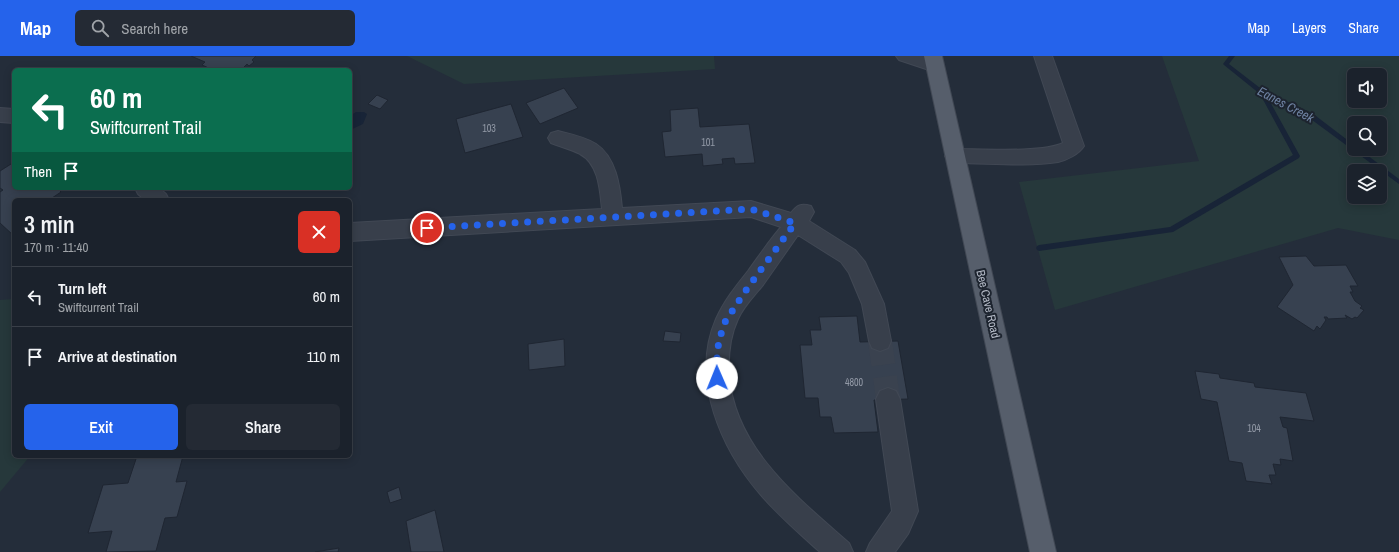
<!DOCTYPE html>
<html lang="en">
<head>
<meta charset="utf-8">
<style>
  body { margin:0; font-family:"Archivo Narrow",sans-serif; background:#242a34; color:#f1f3f6; height:100vh; display:flex; flex-direction:column; font-size:15px; white-space:nowrap }
  * { box-sizing:border-box; margin:0 }
  p { font-size:13px; color:#a0a4a9 }
  .icon { flex:none; width:22px; height:22px; fill:none; stroke:currentColor; stroke-width:2; stroke-linecap:round; stroke-linejoin:round }
  .map { position:relative; flex:1; overflow:hidden }
  .drawer { position:absolute; left:12px; top:142px; width:340px; height:260px; display:flex; flex-direction:column; background:#1b222c; border-radius:6px; box-shadow:0 2px 10px #0003,0 0 0 1px #393f48 }
  .drawer>* { flex:none }
  .hud { position:absolute; left:12px; top:12px; width:340px; height:122px; border-radius:6px; box-shadow:0 2px 10px #0003,0 0 0 1px #393f48; background:#0b6e4f; color:#fff; overflow:hidden }
  .buttons { position:absolute; left:1347px; top:12px; display:grid; gap:8px }
  .buttons a { display:grid; place-items:center; width:40px; height:40px; border-radius:6px; background:#1b222c; box-shadow:0 2px 10px #0003,0 0 0 1px #393f48; font-size:20px }
  .pin { position:absolute; display:grid; place-items:center; width:34px; height:34px; color:#fff; margin:-17px; border:2px solid #fff; border-radius:50%; box-shadow:0 1px 4px #0007 }
  .me { position:absolute; width:44px; margin:-22px; rotate:359deg; stroke-linejoin:round; filter:drop-shadow(0 0 3px #0008) }
  .turn { display:flex; align-items:center; gap:14px; height:84px; padding:0 12px; font-size:18px }
  .turn .icon { width:52px; height:52px; stroke-width:2.5 }
  .turn b { display:block; font-size:28px; line-height:34px }
  .then { display:flex; align-items:center; height:38px; padding:0 12px; background:#0003; gap:8px; font-size:15px }
  .round { display:grid; place-items:center; flex:none; width:42px; height:42px; border-radius:6px; background:#242a34 }
  .overview { display:flex; align-items:center; justify-content:space-between; height:68px; padding:0 12px }
  h1 { font-size:24px; font-weight:600; line-height:30px }
  .cta { display:flex; gap:8px; margin-top:auto; padding:8px 12px }
  .cta a { flex:1; height:46px; border-radius:6px; background:#2563eb; color:#fff; font-size:16px; font-weight:600; line-height:46px; text-align:center }
  .cta a+a { background:#242a34; color:#f1f3f6 }
  ul { padding:0; list-style:none }
  li { display:flex; align-items:center; gap:12px; height:60px; padding:0 12px; border-top:1px solid #393f48 }
  li div { flex:1 }
  li b { display:block; font-size:15px }
  li em { font-style:normal }
  header { display:flex; align-items:center; gap:24px; box-sizing:border-box; height:56px; padding:0 20px; background:#2563eb; color:#fff }
  header strong { font-size:19px }
  nav { display:flex; gap:22px; margin-inline-start:auto; font-size:14px }
  .search { width:280px; height:36px; background:#242a34; display:flex; align-items:center; gap:10px; box-sizing:border-box; padding:0 14px; border-radius:6px; color:#a0a4a9; font-size:15px }
  .map>svg:first-child { display:block }
  .green { fill:#26383b; fill-rule:evenodd }
  .water { fill:#182437 }
  .lines { fill:none; stroke-linecap:round; stroke-linejoin:round }
  .stream { fill:#182437; fill-rule:evenodd }
  .building { fill:#374150; stroke:#1f2632 }
  .minor-tunnel { stroke:#3a424f; stroke-width:24; stroke-dasharray:24 12; stroke-linecap:butt }
  .minor-casing { stroke:#414854; stroke-width:2 }
  .major-casing { stroke:#414854; stroke-width:2 }
  .minor { fill:#383f4b; fill-rule:evenodd }
  .major { fill:#565e6b; fill-rule:evenodd }
  .route { stroke:#2563eb; stroke-width:7; stroke-dasharray:0 12.6 }
  .labels { text-anchor:middle; stroke-width:4; stroke-linejoin:round; paint-order:stroke }
  .number-label { font-size:10px; fill:#939aa7 }
  .street-label { font-size:12px; fill:#b4bac6; stroke:#1d242f }
  .water-label { font-size:13px; font-style:italic; fill:#6f83a3; stroke:#1d242f }
</style>
</head>
<body>
<header>
<strong>Map</strong>
<div class="search"><svg class="icon" aria-label="search" viewBox="0 0 24 24"><circle cx="10" cy="10" r="6"/><path d="M15 15l6 6"/></svg>Search here</div>
<nav><a>Map</a><a>Layers</a><a>Share</a></nav>
</header>
<div class="map">
<svg width="1399" height="496" viewBox="0 0 1399 496">
  <rect width="100%" height="100%" fill="#242d3a"/>
  <g class="green">
    <polygon points="407,0 714,0 715,13 464,28"/>
    <path d="M1162,0H1399V184L1338,172L1055,254L1019,126L1199,105ZM1354,19H1380V45H1354ZM1354,67H1380V93H1354ZM1354,115H1380V141H1354Z"/>
    <polygon points="14,243 14,400 30,400 0,436 0,244"/>
  </g>
  <polygon class="water" points="356,56 364,56 367,58 363,68 350,74 350,60"/>
  <g class="lines">
    <polygon class="stream" points="1229,0 1235,0 1229,8 1264,35 1312,57 1354,89 1354,93 1359,93 1399,123 1399,128 1308,61 1268,42 1300,100 1299,102 1173,176 1039,195 1037,194 1036,192 1037,190 1039,189 1170,171 1293,99 1260,38 1224,9 1223,8"/>
  </g>
  <g class="building">
    <polygon points="191,0 256,0 252,4 254,6 249,10 247,8 241,14 213,14 202,9 205,6"/>
    <polygon points="564,32 578,52 540,68 526,47"/>
    <polygon points="377,39 388,44 380,53 368,48"/>
    <polygon points="511,48 523,81 465,97 456,63"/>
    <polygon points="698,52 700,71 749,68 755,107 735,108 734,102 722,103 723,108 703,110 702,98 665,101 662,76 671,75 670,54"/>
    <polygon points="11,108 14,111 14,132 57,132 61,136 49,144 14,144 14,178 13,179 0,167 0,136 3,134 0,132 0,115"/>
    <polygon points="1306,200 1314,210 1346,209 1358,230 1350,230 1353,236 1350,236 1355,245 1362,250 1360,252 1364,254 1357,262 1355,261 1352,263 1345,259 1347,262 1328,263 1327,261 1324,261 1326,264 1320,273 1317,270 1314,275 1277,251 1293,229 1279,201"/>
    <polygon points="857,260 860,286 898,285 908,343 874,344 878,376 834,377 831,361 820,361 818,342 805,342 800,289 812,289 810,274 821,274 819,261"/>
    <polygon points="665,275 681,277 680,286 663,285"/>
    <polygon points="564,283 565,310 529,314 528,288"/>
    <polygon points="1195,315 1219,318 1220,322 1254,327 1255,331 1306,337 1314,365 1280,361 1283,371 1287,372 1293,405 1280,403 1281,409 1273,408 1276,419 1269,419 1272,428 1246,425 1242,407 1229,405 1217,346 1201,343"/>
    <polygon points="137,400 183,400 176,426 187,425 177,461 165,462 156,495 106,496 112,475 88,477 103,429 128,427"/>
    <polygon points="399,431 402,443 390,447 387,436"/>
    <polygon points="435,454 444,496 411,496 406,465"/>
    <polygon points="339,492 338,496 315,496"/>
  </g>
  <g class="lines">
    <polyline class="minor-tunnel" points="880,285 888,343"/>
    <g class="minor-casing">
      <g id="minor">
        <polygon points="896,0 925,0 941,5 944,10 941,15 935,16 899,4"/>
        <path d="M1034,0H1052L1084,90C1079,98 1067,104 1058,106C1025,111 989,107 955,107L948,105L945,100L948,95L955,93C980,93 1043,97 1063,87Z"/>
        <polygon points="0,52 14,53 14,67 0,66"/>
        <path d="M558,75C570,78 585,81 596,88C616,101 620,130 622,152L751,145L791,157C797,149 801,147 811,150L814,156L809,165L855,194L865,206L884,248L891,285L888,292L880,295L872,292L869,285L862,248L849,217L841,206L798,179C786,196 775,212 763,229C754,240 744,250 738,263C730,280 728,300 729,319C735,393 798,442 849,487L853,496H820C800,478 779,460 761,439C721,393 690,323 716,263C724,245 736,230 748,215C759,200 769,185 781,171L751,161L350,185V167L602,153C600,135 599,108 580,98C571,93 561,91 551,87L548,82L551,77Z"/>
        <polygon points="135,132 159,132 166,138 169,144 145,144 138,138"/>
        <polygon points="888,332 896,335 900,343 918,455 908,478 895,496 866,496 870,487 892,455 876,343 880,335"/>
      </g>
    </g>
    <g class="major-casing">
      <polygon id="major" points="924,0 942,0 1056,496 1030,496"/>
    </g>
    <use href="#minor" class="minor"/>
    <use href="#major" class="major"/>
  </g>
  <g class="lines">
    <polyline class="route" points="427,172 751,153 795,167 744,237 725,266 719,284 717,300 717,322"/>
  </g>
  <g class="labels">
    <g class="number-label">
      <text x="489" y="76">103</text>
      <text x="708" y="90">101</text>
      <text x="854" y="330">4800</text>
      <text x="1254" y="376">104</text>
    </g>
    <g class="street-label">
      <text transform="translate(988 248) rotate(77)" y="4">Bee Cave Road</text>
    </g>
    <g class="water-label">
      <text transform="translate(1286 48) rotate(28)" y="5">Eanes Creek</text>
    </g>
  </g>
</svg>
<div class="buttons">
<a><svg class="icon" aria-label="sound" viewBox="0 0 24 24"><path d="M4 9h4l5-4v14l-5-4H4zM17 9q2 3 0 6"/></svg></a>
<a><svg class="icon" aria-label="search" viewBox="0 0 24 24"><circle cx="10" cy="10" r="6"/><path d="M15 15l6 6"/></svg></a>
<a><svg class="icon" aria-label="layers" viewBox="0 0 24 24"><path d="M12 4l9 5-9 5-9-5zM3 14l9 5 9-5"/></svg></a>
</div>
<div class="pin" style="left:427px;top:172px;background:#d93025"><svg class="icon" aria-label="arrive" viewBox="0 0 24 24"><path d="M6 21V4h12l-3 4 3 4H6"/></svg></div>
<svg class="me" style="left:717px;top:322px" viewBox="-20 -20 40 40"><circle r="19" fill="#fff"/><path d="M0-13L10 11 0 6-10 11z" fill="#2563eb"/></svg>
<div class="hud">
<div class="turn"><svg class="icon" aria-label="left" viewBox="0 0 24 24"><path d="M17 20v-9H6M10 6l-5 5 5 5"/></svg><div><b>60 m</b>Swiftcurrent Trail</div></div>
<div class="then">Then<svg class="icon" aria-label="arrive" viewBox="0 0 24 24"><path d="M6 21V4h12l-3 4 3 4H6"/></svg></div>
</div>
<section class="drawer">
<div class="overview"><div><h1>3 min</h1><p>170 m · 11:40</p></div><a class="round" style="background:#d93025;color:#fff"><svg class="icon" aria-label="close" viewBox="0 0 24 24"><path d="M6 6l12 12M18 6L6 18"/></svg></a></div>
<ul>
<li><svg class="icon" aria-label="left" viewBox="0 0 24 24"><path d="M17 20v-9H6M10 6l-5 5 5 5"/></svg><div><b>Turn left</b><p>Swiftcurrent Trail</p></div><em>60 m</em></li>
<li><svg class="icon" aria-label="arrive" viewBox="0 0 24 24"><path d="M6 21V4h12l-3 4 3 4H6"/></svg><div><b>Arrive at destination</b></div><em>110 m</em></li>
</ul>
<div class="cta"><a>Exit</a><a>Share</a></div>
</section>
</div>
</body>
</html>
